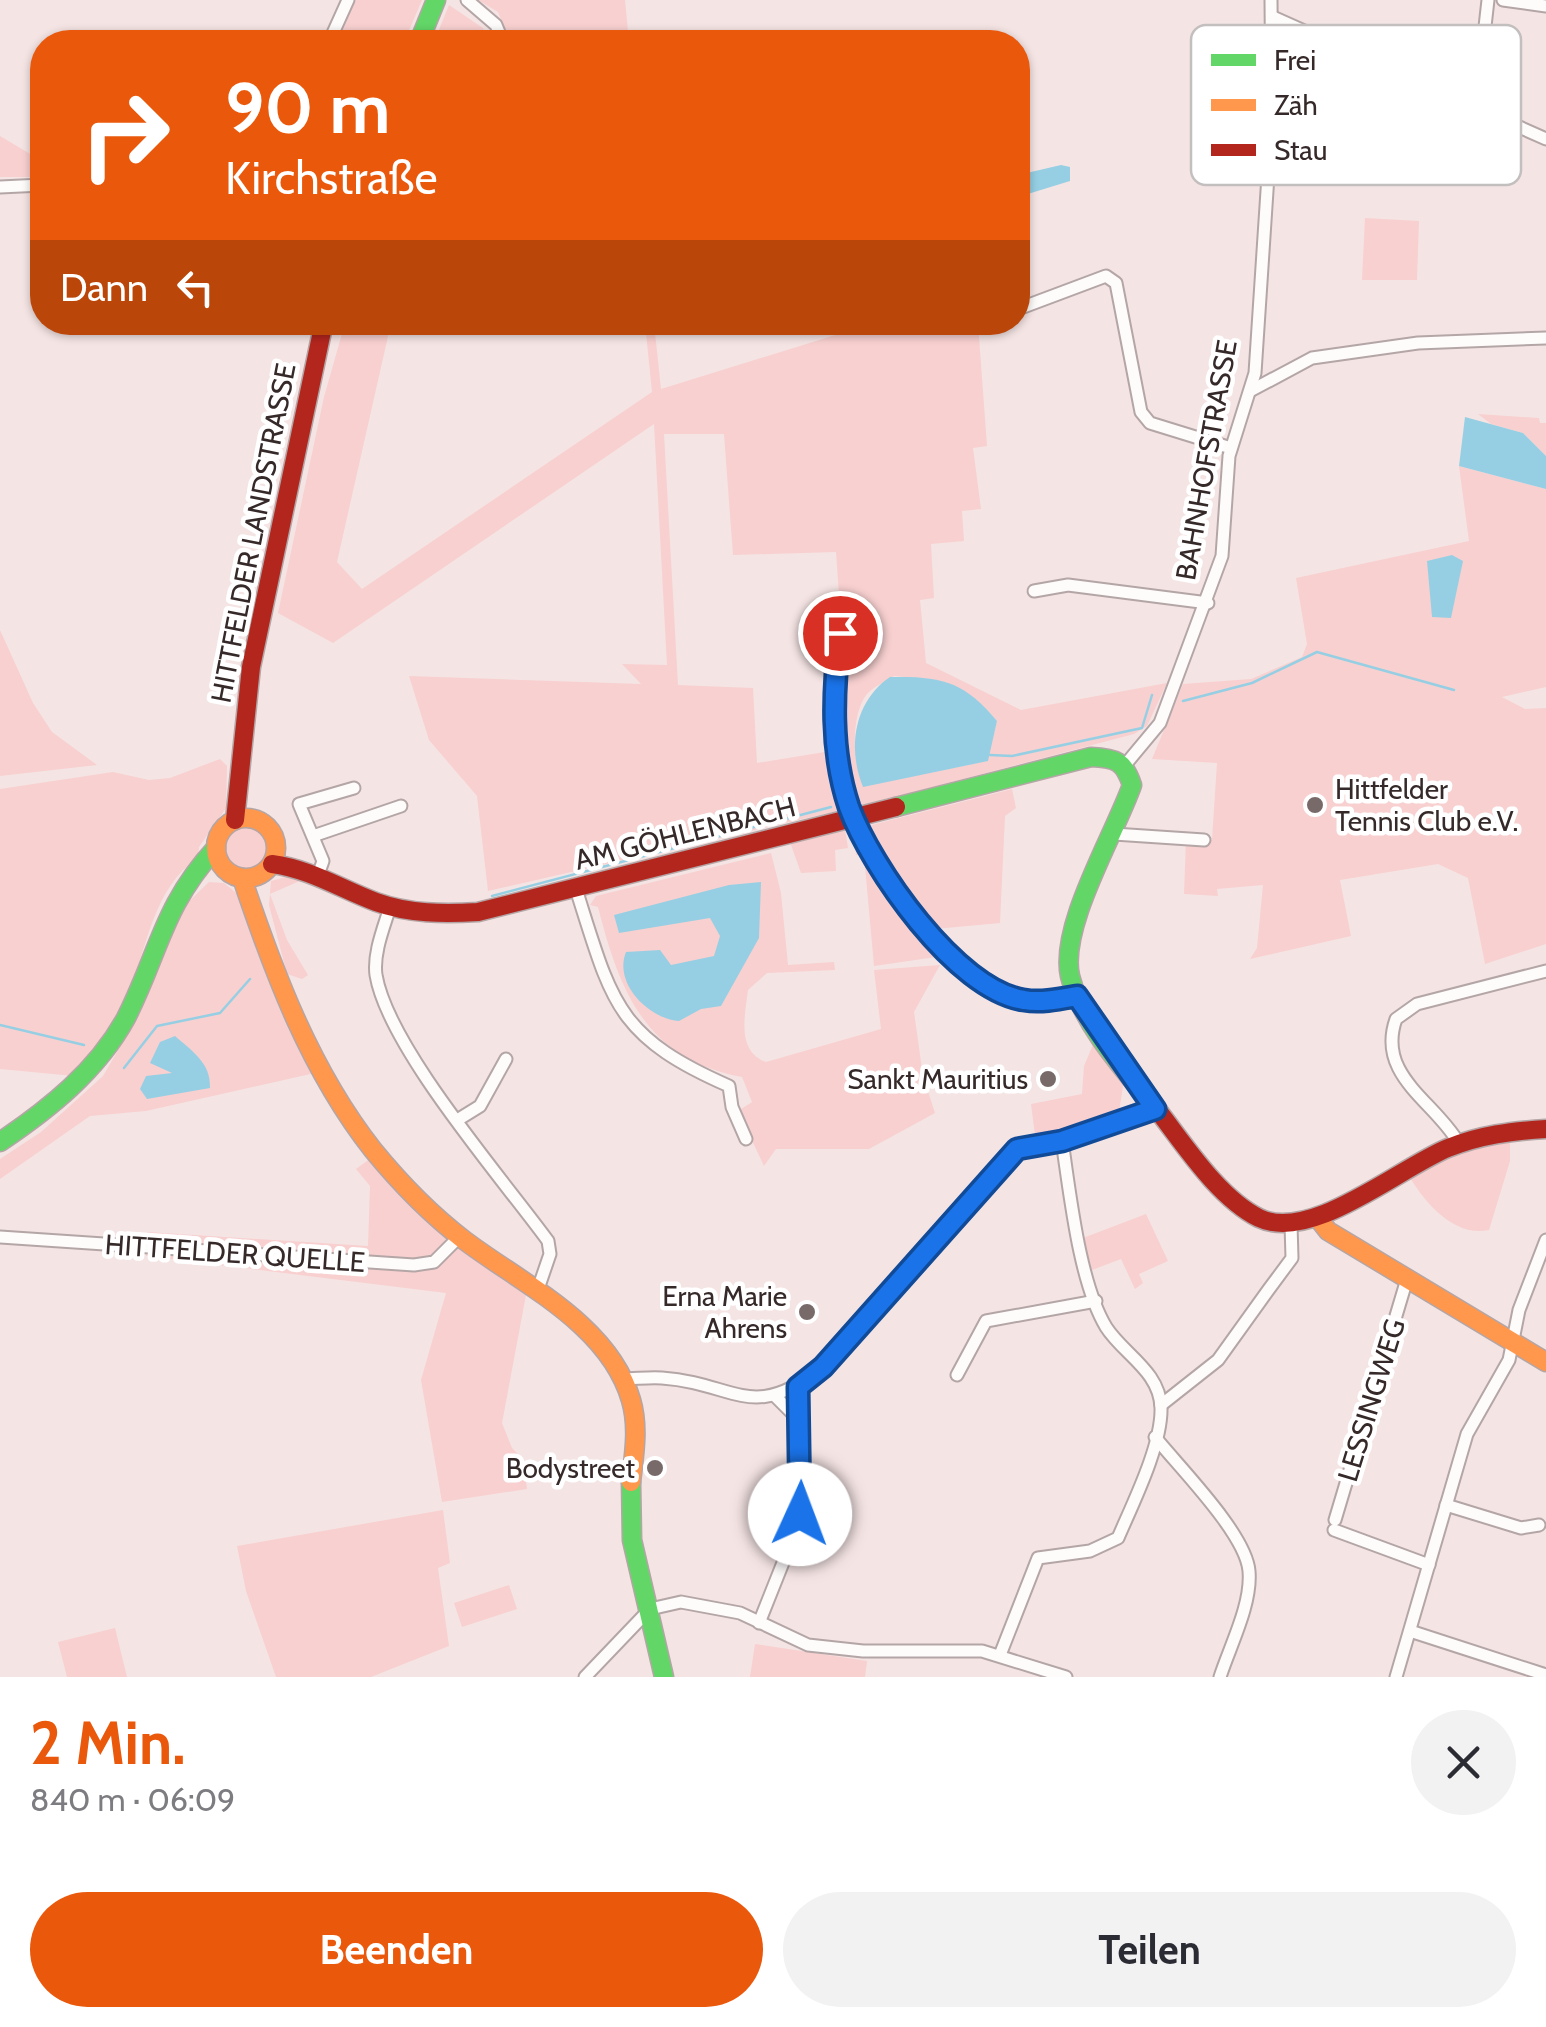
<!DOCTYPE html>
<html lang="de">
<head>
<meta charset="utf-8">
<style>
  body { margin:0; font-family:Cabin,sans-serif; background:#f2f2f3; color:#2b2b33; height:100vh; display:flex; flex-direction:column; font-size:38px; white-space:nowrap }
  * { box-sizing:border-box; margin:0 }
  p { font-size:32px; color:#7c7c81 }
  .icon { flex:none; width:55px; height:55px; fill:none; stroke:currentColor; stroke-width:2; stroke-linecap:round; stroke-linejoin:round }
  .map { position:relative; height:1677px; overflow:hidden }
  .side { display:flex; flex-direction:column; background:#fff; flex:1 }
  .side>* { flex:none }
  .banner { position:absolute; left:30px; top:30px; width:1000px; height:305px; border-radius:40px; box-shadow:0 2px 8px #0004; background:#ea580c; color:#fff; overflow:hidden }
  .pin { position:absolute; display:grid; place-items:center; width:85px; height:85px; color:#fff; margin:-42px; border:5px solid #fff; border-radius:50%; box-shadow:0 2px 10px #0007 }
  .me { position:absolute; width:110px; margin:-55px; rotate:2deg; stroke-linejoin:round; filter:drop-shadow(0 0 8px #0008) }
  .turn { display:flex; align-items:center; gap:35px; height:210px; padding:0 30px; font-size:45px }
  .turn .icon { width:130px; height:130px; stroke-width:2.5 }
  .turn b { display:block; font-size:70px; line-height:85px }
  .then { display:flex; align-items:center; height:95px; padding:0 30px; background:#0003; gap:20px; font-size:38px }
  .round { display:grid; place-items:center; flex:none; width:105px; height:105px; border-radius:52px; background:#f2f2f3 }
  .summary { display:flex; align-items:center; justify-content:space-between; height:170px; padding:0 30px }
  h1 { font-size:60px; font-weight:700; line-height:75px; color:#ea580c }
  .cta { display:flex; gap:20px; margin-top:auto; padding:20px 30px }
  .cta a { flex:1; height:115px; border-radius:60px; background:#ea580c; color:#fff; font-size:40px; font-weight:700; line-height:115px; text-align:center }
  .cta a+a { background:#f2f2f3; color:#2b2b33 }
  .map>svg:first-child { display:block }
  .green { fill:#f8d0d0; fill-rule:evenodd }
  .water { fill:#96cfe3 }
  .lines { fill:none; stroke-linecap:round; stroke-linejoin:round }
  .stream { stroke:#96cfe3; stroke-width:2.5 }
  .street-casing { stroke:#b4a6a6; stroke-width:15 }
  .fast-casing { stroke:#b4a6a6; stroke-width:21 }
  .slow-casing { stroke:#b4a6a6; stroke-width:21 }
  .jam-casing { stroke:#b4a6a6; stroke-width:21 }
  .street { stroke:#fefbfb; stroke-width:11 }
  .fast { stroke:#63d668; stroke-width:18 }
  .slow { stroke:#ff974d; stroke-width:18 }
  .jam { stroke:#b3261e; stroke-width:18 }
  .route-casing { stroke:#114b97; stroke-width:25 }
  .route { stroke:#1a73e8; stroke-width:18 }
  .poi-dot { fill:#796a6a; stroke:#fff; stroke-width:4 }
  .labels { text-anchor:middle; stroke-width:9; stroke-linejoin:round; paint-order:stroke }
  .street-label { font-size:28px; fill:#362929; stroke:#fff }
  .poi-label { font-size:28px; fill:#362929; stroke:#fff; text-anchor:end }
  .key { fill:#fff; stroke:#c3bfbf; stroke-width:2.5 }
  .key-label { font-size:28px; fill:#362929 }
</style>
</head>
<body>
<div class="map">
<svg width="1546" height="1677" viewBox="0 0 1546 1677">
  <rect width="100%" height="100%" fill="#f5e4e4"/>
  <g class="green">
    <polygon points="356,0 422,0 404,42 336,42"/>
    <polygon points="478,0 625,0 629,42 510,42 498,12"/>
    <polygon points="449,5 483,28 489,42 434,42"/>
    <polygon points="0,136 42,161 42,177 0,177"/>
    <polygon points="1365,218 1419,221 1417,280 1362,280"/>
    <path d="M345,323H391L337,562L362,589L652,392L645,323H654L661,389L874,323H978L987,446L973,448L981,509L962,511L964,541L931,544L934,598L920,600L926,663L1021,710L1167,683L1147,726L1134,734L868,804L488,891L477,796L429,740L409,676L641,684L622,664L667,665L654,424L333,643L278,613L324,397ZM664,434H724L733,555L836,552L841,623L837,750L757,763L753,688L678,685ZM894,676C936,680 970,687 997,721L987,761L863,786C853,764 850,715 867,694C874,686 886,682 894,676Z"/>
    <polygon points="1478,414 1539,418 1540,423 1546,423 1546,456 1523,433 1491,424"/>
    <polygon points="1459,466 1546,489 1546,687 1502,697 1525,709 1546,708 1546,944 1485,964 1468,878 1438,864 1340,880 1351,936 1250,959 1257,948 1263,885 1217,889 1218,896 1184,894 1186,840 1212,840 1217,763 1152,759 1183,684 1251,679 1302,657 1307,644 1296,578 1469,541"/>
    <polygon points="0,630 33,703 52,732 97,765 0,776"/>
    <path d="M220,759L227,766L226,808L199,847L198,857C152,891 149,942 129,992C117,1024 97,1051 74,1076L0,1069V789L113,772L149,780L170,778Z"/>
    <polygon points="1012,789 1016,808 1005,816 1000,923 935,929 906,900 864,827"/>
    <circle cx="246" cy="848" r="22"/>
    <polygon points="845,829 848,848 835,850 836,871 801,873 790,842"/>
    <polygon points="854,830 943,956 874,966 864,855 856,855"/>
    <path d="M771,853L781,893L788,965L834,962L835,970L767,973L748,990C745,1015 736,1051 766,1062L881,1029L874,970L940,965L914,1012L923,1076L935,1113L869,1149H776L764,1166L738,1111L752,1102L742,1077C646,1059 620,993 598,907L590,905L596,896Z"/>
    <polygon points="290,876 336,893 302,880 270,894 287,940 308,975 302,979 287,974 269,905 271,881"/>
    <polygon points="209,882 224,883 245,900 259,954 315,1073 146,1111 90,1116 0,1179 0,1159 41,1132 103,1076 141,1011 178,912"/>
    <polygon points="1095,1040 1124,1080 1119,1112 1072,1129 1035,1135 1031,1104 1082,1094 1084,1066"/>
    <path d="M1510,1136V1161L1489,1230C1454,1238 1423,1201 1408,1174L1460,1148Z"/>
    <polygon points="371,1158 495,1272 526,1295 502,1423 512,1448 523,1459 527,1489 442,1502 421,1380 446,1293 146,1256 147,1232 368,1246 370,1186 356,1169"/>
    <polygon points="1146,1214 1168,1261 1139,1274 1143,1283 1135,1289 1121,1259 1092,1270 1083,1238"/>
    <polygon points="443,1510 450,1563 438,1568 449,1646 371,1677 276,1677 246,1591 237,1546"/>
    <polygon points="509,1585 517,1609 462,1627 454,1603"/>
    <polygon points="115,1628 127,1677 67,1677 58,1642"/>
    <polygon points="755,1644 867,1661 865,1677 750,1677"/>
  </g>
  <g class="water">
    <polygon points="1061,165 1070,167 1070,181 1018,197 1018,175"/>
    <polygon points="1465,417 1523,433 1546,456 1546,489 1459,466"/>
    <polygon points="1452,555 1463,561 1451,618 1432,617 1427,561"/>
    <path d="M890,677C941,676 964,681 997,721L988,761L863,787C846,745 856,700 890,677Z"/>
    <path d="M761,882L759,938L721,1006L701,1009L679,1021C650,1019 613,984 626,952L660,950L671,965L714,956L720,936L710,918L619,933L614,915L729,885Z"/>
    <path d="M175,1036C193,1052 211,1063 210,1088L147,1099L140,1089L146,1076L172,1073L150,1063L160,1042Z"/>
  </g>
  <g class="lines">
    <g class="stream">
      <polyline points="1183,701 1252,683 1317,652 1454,690"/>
      <polyline points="990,755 1012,756 1142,728 1152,695"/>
      <polyline points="709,839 831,807"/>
      <polyline points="492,896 686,845"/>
      <polyline points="0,1025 84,1045"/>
      <polyline points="124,1068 157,1026 220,1013 250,979"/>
    </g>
    <g class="street-casing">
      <g id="street">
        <polyline points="467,0 496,25 503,42"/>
        <polyline points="1503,0 1546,6"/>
        <polyline points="1273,17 1546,139"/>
        <polyline points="329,42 348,0"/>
        <polyline points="1476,106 1488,0"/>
        <polyline points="0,187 42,185"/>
        <polyline points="1018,309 1106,276 1116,283 1141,412 1150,423 1231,448"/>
        <polyline points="979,323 982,322"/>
        <polyline points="1252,390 1312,358 1418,343 1546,338"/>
        <polyline points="1034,591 1068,585 1208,603"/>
        <path d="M839,604C843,654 830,697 838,748C841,767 843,790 850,808C872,869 955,990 1024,1000C1041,1003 1061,999 1077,996"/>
        <polyline points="1125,765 1160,723 1222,556 1229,456 1255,373 1272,115 1271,0"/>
        <polyline points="1114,834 1204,840"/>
        <polyline points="313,836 401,806"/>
        <polyline points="318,875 323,861 299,804 354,788"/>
        <path d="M576,889C612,1002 615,1036 729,1086L732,1107L746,1139"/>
        <path d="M390,907C384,927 373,953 376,975C388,1047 502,1178 548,1241L550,1254L537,1292"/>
        <polyline points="459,1119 480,1106 506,1059"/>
        <path d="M1458,1142C1434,1101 1376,1075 1396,1019L1417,1004L1546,971"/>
        <polyline points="0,1237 414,1265 434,1262 459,1237"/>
        <polyline points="957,1375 986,1321 1096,1301"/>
        <path d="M623,1379C636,1379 649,1377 662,1378C736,1383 751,1424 823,1367L1017,1149L1062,1141L1155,1109"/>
        <polyline points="775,1396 800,1421"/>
        <polyline points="1161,1405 1218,1360 1269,1289 1292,1258 1291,1224"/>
        <path d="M1155,1437C1179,1467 1246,1534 1249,1571C1252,1604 1230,1646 1220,1677"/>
        <polyline points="1446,1505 1521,1528 1539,1525"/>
        <polyline points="1335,1520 1407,1279"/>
        <polyline points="1334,1530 1429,1565"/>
        <polyline points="759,1623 800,1520 798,1387"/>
        <polyline points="1410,1631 1546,1675"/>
        <path d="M1000,1655L1038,1558L1090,1551L1118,1538C1133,1503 1162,1445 1161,1408C1160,1371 1123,1354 1106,1327C1079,1282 1070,1193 1062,1141"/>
        <polyline points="585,1677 650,1609 681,1602 740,1613 808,1645 863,1651 982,1651 1066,1677"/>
        <polyline points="1396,1677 1467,1434 1509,1360 1519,1310 1546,1240"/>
      </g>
    </g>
    <g class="fast-casing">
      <g id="fast">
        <polyline points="419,42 436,0"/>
        <path d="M896,807L1091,757C1116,758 1124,761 1132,785C1115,834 1059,926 1070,976C1082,1025 1128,1074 1159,1112"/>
        <path d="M0,1142C49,1109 97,1071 126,1018C159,953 163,905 216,848"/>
        <polyline points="631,1482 632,1540 664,1677"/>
      </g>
    </g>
    <g class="slow-casing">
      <g id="slow">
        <circle cx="246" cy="848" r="30"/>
        <path d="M242,878C274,973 310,1070 373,1150C400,1183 430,1214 464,1240C522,1284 609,1324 631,1400C639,1427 634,1455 631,1482"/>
        <polyline points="1317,1217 1328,1231 1546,1362"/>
      </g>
    </g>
    <g class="jam-casing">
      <g id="jam">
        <polyline points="235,820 251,667 324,322"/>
        <path d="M272,864C310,869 341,889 376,902C409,914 444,914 478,912L896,807"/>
        <path d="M1159,1112C1186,1147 1219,1198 1259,1218C1311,1243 1399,1168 1448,1148C1480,1135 1512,1131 1546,1129"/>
      </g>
    </g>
    <use href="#street" class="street"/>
    <use href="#fast" class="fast"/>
    <use href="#slow" class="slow"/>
    <use href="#jam" class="jam"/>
  </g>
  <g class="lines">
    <g class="route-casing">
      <path id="route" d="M800,1514L798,1387L823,1367L1017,1149L1062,1141L1155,1109L1077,996C1060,999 1041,1003 1024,1000C956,990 871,867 849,807C830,750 833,691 840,633"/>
    </g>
    <use href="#route" class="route"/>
  </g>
  <g class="poi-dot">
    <circle cx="1315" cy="805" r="10"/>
    <circle cx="1048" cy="1079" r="10"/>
    <circle cx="807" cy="1312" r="10"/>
    <circle cx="655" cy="1468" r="10"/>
  </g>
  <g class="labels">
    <g class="street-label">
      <text transform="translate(1206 460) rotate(-80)" y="10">BAHNHOFSTRASSE</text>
      <text transform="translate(253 533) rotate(-79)" y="10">HITTFELDER LANDSTRASSE</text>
      <text transform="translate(685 833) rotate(-14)" y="10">AM GÖHLENBACH</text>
      <text transform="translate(235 1253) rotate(4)" y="10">HITTFELDER QUELLE</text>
      <text transform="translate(1371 1400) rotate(-73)" y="10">LESSINGWEG</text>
    </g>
    <g class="poi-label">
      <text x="1335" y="799" text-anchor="start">Hittfelder<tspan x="1335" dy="32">Tennis Club e.V.</tspan></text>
      <text x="1028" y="1089">Sankt Mauritius</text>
      <text x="787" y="1306">Erna Marie<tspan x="787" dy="32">Ahrens</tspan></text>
      <text x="635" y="1478">Bodystreet</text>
    </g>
  </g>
  <rect x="1191" y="25" width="330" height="160" rx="15" class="key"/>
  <rect x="1211" y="54" width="45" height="12" fill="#63d668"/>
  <rect x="1211" y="99" width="45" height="12" fill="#ff974d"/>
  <rect x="1211" y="144" width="45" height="12" fill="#b3261e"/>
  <g class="key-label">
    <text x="1274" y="70">Frei</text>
    <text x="1274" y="115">Zäh</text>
    <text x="1274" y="160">Stau</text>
  </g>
</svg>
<div class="pin" style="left:840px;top:633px;background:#d93025"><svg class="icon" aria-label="arrive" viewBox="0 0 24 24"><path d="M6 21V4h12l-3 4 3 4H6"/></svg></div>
<svg class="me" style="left:800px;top:1514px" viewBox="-20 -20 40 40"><circle r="19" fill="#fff"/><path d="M0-13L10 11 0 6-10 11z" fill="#1a73e8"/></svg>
<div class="banner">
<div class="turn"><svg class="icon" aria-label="right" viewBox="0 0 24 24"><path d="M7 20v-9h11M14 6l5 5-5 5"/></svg><div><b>90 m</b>Kirchstraße</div></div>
<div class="then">Dann<svg class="icon" aria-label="left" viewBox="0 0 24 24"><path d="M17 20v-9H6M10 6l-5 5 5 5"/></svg></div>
</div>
</div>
<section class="side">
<div class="summary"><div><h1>2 Min.</h1><p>840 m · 06:09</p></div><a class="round"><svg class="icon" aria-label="close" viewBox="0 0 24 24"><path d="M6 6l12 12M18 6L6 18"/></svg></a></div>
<div class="cta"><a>Beenden</a><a>Teilen</a></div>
</section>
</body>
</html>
